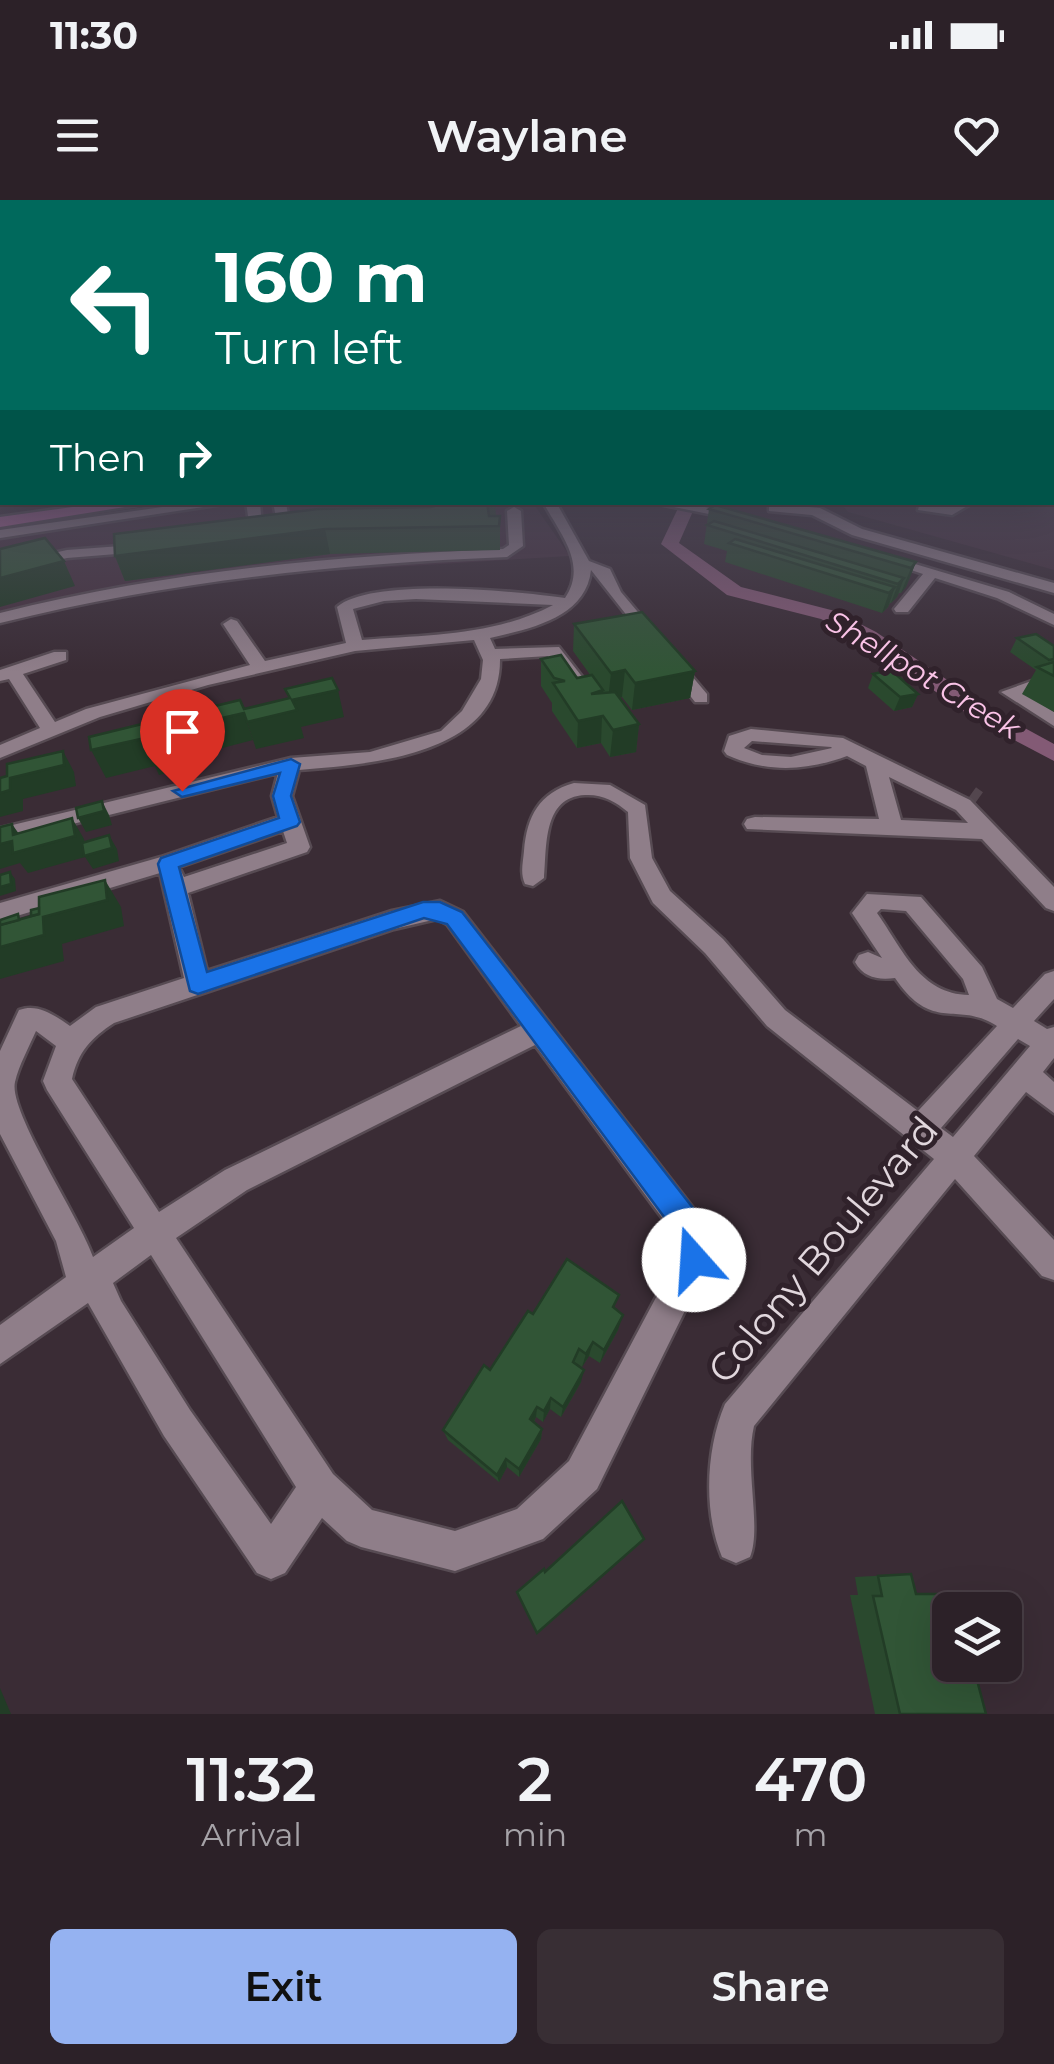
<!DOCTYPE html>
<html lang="en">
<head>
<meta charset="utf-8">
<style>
  body { margin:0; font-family:Montserrat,sans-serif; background:#382e34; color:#f1f3f6; height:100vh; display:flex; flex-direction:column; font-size:38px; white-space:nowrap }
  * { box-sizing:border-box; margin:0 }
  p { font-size:32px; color:#a6a3a8 }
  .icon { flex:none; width:55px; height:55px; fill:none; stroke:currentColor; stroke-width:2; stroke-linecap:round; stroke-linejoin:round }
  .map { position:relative; height:1514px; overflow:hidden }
  .panel { display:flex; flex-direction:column; background:#2c2128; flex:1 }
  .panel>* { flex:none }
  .guide { position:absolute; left:0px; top:0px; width:1055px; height:305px; box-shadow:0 10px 40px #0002,0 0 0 2px #483e45; background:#00695c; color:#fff; overflow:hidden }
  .tools { position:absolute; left:932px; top:1392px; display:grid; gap:20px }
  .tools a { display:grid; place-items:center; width:90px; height:90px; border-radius:15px; background:#2c2128; box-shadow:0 10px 40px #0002,0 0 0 2px #483e45; font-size:50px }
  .pin { position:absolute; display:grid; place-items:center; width:85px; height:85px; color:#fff; margin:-102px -42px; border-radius:50% 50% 50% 0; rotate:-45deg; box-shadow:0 0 10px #0007 }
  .pin .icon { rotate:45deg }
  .me { position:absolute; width:110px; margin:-55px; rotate:341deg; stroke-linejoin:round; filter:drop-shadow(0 0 8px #0008) }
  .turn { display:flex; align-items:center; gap:35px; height:210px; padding:0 50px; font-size:45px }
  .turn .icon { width:130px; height:130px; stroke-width:2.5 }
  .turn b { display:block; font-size:70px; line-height:85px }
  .then { display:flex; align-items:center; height:95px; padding:0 50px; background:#0003; gap:20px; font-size:38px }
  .eta { display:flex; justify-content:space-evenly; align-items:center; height:170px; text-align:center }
  .eta b { font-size:60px; font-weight:600; line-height:70px }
  .primary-button { display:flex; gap:20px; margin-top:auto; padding:20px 50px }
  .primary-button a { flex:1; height:115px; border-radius:15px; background:#95b2f1; color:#111; font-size:40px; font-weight:600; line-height:115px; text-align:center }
  .primary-button a+a { background:#382e34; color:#f1f3f6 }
  .status { display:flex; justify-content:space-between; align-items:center; height:70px; padding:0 50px; background:#2c2128; direction:ltr }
  .status svg { height:28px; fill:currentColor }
  header { display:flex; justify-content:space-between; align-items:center; height:130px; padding:0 50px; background:#2c2128; font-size:45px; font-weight:600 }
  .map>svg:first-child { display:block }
  .built { fill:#46323f }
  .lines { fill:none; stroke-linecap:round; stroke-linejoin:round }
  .river { fill:#835a75; fill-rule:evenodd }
  .minor-tunnel { stroke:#53464e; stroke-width:24; stroke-dasharray:24 11; stroke-linecap:butt }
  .minor-casing { stroke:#574b53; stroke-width:5 }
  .major-casing { stroke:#574b53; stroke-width:5 }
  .minor { fill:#8f7e89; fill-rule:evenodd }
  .major { fill:#b2659c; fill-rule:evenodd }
  .wall { fill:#2a492e }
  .shaded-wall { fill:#223c26 }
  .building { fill:#315536; stroke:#223c26; stroke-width:2.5 }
  .route { fill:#1a73e8; stroke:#114b97; stroke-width:2.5 }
  .labels { text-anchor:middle; stroke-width:10; stroke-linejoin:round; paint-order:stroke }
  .far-water-label { font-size:30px; font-style:italic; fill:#fac3e7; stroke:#30222b }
  .near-street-label { font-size:38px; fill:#e1d7dd; stroke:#30222b }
</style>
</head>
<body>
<div class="status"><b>11:30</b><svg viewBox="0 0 49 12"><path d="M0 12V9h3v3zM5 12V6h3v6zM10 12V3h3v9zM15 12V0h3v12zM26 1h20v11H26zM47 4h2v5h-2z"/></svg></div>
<header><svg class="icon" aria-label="menu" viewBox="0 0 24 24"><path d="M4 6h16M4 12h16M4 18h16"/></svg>Waylane<svg class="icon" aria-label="heart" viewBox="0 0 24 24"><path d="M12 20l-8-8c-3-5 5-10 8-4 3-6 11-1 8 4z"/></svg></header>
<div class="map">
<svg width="1054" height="1514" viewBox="0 0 1054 1514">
  <rect width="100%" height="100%" fill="#3a2c35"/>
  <g class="built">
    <polygon points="1054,270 1054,370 848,312 841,303 1052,302"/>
    <polygon points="192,302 533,303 570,356 248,376 76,402 0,423 0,329"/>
  </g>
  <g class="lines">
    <polygon class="river" points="681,302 697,302 679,343 741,387 835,411 876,432 992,510 1054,544 1054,561 976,520 862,440 821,419 727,395 661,344"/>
    <polyline class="minor-tunnel" points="969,597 976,602"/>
    <g class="minor-casing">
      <g id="minor">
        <polygon points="198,302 236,302 0,338 0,330"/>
        <polygon points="246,302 260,302 263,339 251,336"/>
        <polygon points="273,302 286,302 291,336 279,333"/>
        <path d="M543,302H556L589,361L610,369L621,392L707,494V502H695L591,370C586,418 529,429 490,438L495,449L559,447L587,483L584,487H572L548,456L500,459C501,556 370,564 299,570L292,596L310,647L307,652L188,693L207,771L392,711L440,701L463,712L700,1017L710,1060L597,1289L543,1339L455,1371L361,1347L347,1341L322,1318L285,1373L271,1379L257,1373L164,1236L88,1103L0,1164V1125L66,1077L56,1041L0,934V851L19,810C38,803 54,815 70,826L96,807L184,778L160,673L0,721V703L161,657L278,617L272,596L278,573L0,642V628L291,558L370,552L441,531L462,511L481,479L483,460L474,440L355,451L208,485L100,517L0,558V545L40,528L9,479L0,481V470L54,452H66V460L23,474L55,522L86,509L250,465L223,424L231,419L237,421L265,461L346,443L337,407C372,377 517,391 565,398C588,364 560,334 543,302ZM416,399L553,405C494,436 427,435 362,440L353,409L384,401ZM283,631L287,643L184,677L179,667ZM437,719L447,724L521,826L225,970L159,1012L72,879C78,852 91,838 114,823L394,729ZM36,831L56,846L43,881L47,890L134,1028L93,1057C80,1018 8,911 15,882C19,865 29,847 36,831ZM535,845L674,1034L677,1058L569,1261L517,1309L455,1331L372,1310L333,1274L176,1038L247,990ZM151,1055L296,1287L271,1324L190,1210L121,1101L113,1083Z"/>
        <polygon points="649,302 682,302 746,316 739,320"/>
        <polygon points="920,302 947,307 974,302 952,315 918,310"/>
        <polygon points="774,304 820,308 862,329 1054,383 1054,393 852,335 812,315 769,311 769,305"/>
        <path d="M514,307L521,311L523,346L507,357C335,364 168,381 0,423V413C166,371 333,356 503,349L509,345L507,311Z"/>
        <polygon points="148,344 155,348 153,351 67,358 0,373 0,365 67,350"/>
        <polygon points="878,353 1009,392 1054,414 1054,425 997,398 935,378 908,412 896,412 894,409 923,374 878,359"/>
        <polygon points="1054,473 1054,484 1024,493 1054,512 1054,526 1001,492"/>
        <path d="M751,529L843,538L970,600L1054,687V711L1046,708L982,639L747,629L744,624L747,619L755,617L879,619L866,566L847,556C806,571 767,573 727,555L724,551L729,536ZM752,541L831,547L832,548L791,557L762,555L744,548ZM889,577L956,610L968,623L901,620Z"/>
        <path d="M574,583L610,585L645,605L652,658L670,691L723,739L785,810L918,911L997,826C957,800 933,834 895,778C878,780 864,778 855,762L859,755L868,752L882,758L852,713L867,694L921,697L982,767L997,799L1013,808L1045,774L1054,771V799L1034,821L1047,829L1054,827V858L1043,872L1054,882V913L1026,892L974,956L1054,1040V1080L1042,1076L955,979L754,1226C744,1268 762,1328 750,1357L736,1363L722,1357C703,1311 706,1249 725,1204L934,959L767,826L705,753L653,703L630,658L628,612C615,601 602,594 585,595C542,597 547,648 544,678L533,686L525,684C520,673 523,663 524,651C527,616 539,593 574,583ZM881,709L906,711L963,779L969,795C920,794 903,750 877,713ZM1018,839L1030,846L953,937L941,928Z"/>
      </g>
    </g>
    <g class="major-casing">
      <g id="major">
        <rect x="1052" y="261" width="2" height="8"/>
        <polygon points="109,302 156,302 0,327 0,317"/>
      </g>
    </g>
    <use href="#minor" class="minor"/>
    <use href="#major" class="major"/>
  </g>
  <g class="wall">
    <polygon points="448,302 495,302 496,316 500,316 500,350 330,354 125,381 115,356 431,307"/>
    <polygon points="709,309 916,362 906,387 901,393 899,393 897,397 891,403 890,403 888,407 882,413 725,362 727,351 704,344"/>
    <polygon points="574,424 695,471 690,498 632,510 622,497 619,498 639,524 636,552 610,557 601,543 577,548 552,511 552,503 541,486 541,459 577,478 591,476 573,451"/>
    <polygon points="1017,438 1054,446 1054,512 1022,494 1036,470 1010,452"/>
    <polygon points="873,474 918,494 912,507 894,511 868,488"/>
    <polygon points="615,1109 618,1130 600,1163 589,1156 582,1167 576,1163 581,1182 561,1217 550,1209 543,1222 536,1217 534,1222 542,1229 541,1239 519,1277 507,1267 499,1282 448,1240 443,1230 533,1114"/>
    <polygon points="911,1374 916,1393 986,1514 875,1514 850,1395 858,1395 855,1377"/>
  </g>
  <g class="shaded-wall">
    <polygon points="2,276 2,301 0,302 0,277"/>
    <polygon points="325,329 330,354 125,381 115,356"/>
    <polygon points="64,361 75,386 0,407 0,378"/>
    <polygon points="916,362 906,387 901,393 911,368"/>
    <polygon points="904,378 897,397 891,403 898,384"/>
    <polygon points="895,387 888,407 882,413 889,393"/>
    <polygon points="625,470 622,497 608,500 611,473"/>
    <polygon points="695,471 690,498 632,510 635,483"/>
    <polygon points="338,490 344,517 301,527 304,538 256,549 247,522 292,500"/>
    <polygon points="603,490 601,543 577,548 578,521 591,494"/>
    <polygon points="918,494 912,507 894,511 900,497"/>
    <polygon points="244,513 253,540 207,552 210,562 159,575 155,566 106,578 91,550 145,534 142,524 152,546 196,524"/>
    <polygon points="639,524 636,552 610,557 613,530"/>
    <polygon points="63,551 74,572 76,586 23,599 23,611 0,617 0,593 10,578"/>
    <polygon points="102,601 109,615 112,625 86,632 78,618"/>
    <polygon points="72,618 84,639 87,655 109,635 117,649 119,661 93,669 85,657 28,673 20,663 0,669 0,644 13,635 12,624 26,644"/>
    <polygon points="10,672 15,679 16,691 0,696 0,687"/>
    <polygon points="105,680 121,707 124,726 62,744 64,761 0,779 0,747 43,717"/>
    <polygon points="623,1115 618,1130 600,1163 604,1150"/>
    <polygon points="593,1142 589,1156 582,1167 586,1154"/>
    <polygon points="584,1170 581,1182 561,1217 563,1207"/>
    <polygon points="551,1198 550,1209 543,1222 544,1211"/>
    <polygon points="537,1207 536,1217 530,1229 530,1219"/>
    <polygon points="542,1229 541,1239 519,1277 519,1269"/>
    <polygon points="506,1259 507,1267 499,1282 497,1275"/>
    <polygon points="0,1488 11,1514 0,1514"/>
  </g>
  <g class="building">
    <polygon points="448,302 487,302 489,316 500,316 499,326 325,329 115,356 114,334 318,309 431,307"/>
    <polygon points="715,305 916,362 911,368 709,309"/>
    <polygon points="714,321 904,378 898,384 707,325"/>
    <polygon points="45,338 64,361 0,378 0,349"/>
    <polygon points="735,339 895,387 889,393 729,343"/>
    <polygon points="642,412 695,471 635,483 625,470 611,473 574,424"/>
    <polygon points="1036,434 1054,446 1054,459 1049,460 1017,438"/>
    <polygon points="561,455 577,478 592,475 603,490 591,494 615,492 639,524 613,530 603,516 578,521 553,483 565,481 554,478 541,459"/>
    <polygon points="1054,462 1054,476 1037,467"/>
    <polygon points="891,470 918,494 900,497 873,474"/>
    <polygon points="332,478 338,490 292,500 297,510 247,522 244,513 196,524 199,535 147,547 145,538 91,550 89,537 142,524 145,534 193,522 190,512 240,500 244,509 290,498 285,489"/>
    <polygon points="63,551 64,565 10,578 10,590 0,593 0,578 7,576 7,564"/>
    <polygon points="102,601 104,611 78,618 76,608"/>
    <polygon points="72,618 75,636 13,653 12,641 0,644 0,627 12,624 13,635"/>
    <polygon points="109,635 112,648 84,656 82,643"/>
    <polygon points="10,672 11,684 0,687 0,675"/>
    <polygon points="105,680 107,700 43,717 44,735 0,747 0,725 39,714 39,697"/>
    <polygon points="39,708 39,714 31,716 31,710"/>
    <polygon points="18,714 19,720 0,725 0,720"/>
    <polygon points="567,1059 619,1095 613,1107 623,1115 604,1150 593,1142 586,1154 579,1149 573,1162 584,1170 563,1207 551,1198 544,1211 537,1207 530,1219 542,1229 519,1269 506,1259 497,1275 443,1230 484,1165 490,1170 528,1111 533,1114"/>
    <polygon points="622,1301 644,1339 537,1433 517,1392 544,1369 545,1372"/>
    <polygon points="911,1374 916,1394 954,1394 958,1410 950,1410 950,1465 973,1465 986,1514 900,1514 873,1396 882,1396 878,1376"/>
  </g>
  <linearGradient id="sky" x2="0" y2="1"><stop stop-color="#20181d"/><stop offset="0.55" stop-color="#4f4b5c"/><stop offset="1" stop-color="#4f4b5c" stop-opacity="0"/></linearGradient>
  <rect width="1054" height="472" fill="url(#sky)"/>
  <polygon class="route" points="291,559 300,564 291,596 300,622 297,626 179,667 207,772 423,702 440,702 462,712 700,1017 709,1060 705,1071 694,1075 684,1071 676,1033 447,724 424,718 198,794 190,791 158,664 161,658 279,618 273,596 280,573 182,597 173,591"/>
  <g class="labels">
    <g class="far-water-label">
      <text transform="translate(923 475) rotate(31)" y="10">Shellpot Creek</text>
    </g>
    <g class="near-street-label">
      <text transform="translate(823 1050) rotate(-50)" y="13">Colony Boulevard</text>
    </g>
  </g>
</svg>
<div class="tools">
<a><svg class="icon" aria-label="layers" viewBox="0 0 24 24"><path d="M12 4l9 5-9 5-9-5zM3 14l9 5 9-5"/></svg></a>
</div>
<div class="pin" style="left:182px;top:591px;background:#d93025"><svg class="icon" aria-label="arrive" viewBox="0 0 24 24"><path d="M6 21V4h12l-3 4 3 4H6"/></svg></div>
<svg class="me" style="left:694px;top:1060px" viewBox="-20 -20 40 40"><circle r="19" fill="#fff"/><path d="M0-13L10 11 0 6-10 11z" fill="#1a73e8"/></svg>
<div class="guide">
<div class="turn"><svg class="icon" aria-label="left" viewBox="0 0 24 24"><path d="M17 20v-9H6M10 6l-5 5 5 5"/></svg><div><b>160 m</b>Turn left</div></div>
<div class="then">Then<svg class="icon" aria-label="right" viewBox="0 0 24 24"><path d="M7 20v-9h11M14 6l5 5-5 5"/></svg></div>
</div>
</div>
<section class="panel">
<div class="eta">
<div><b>11:32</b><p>Arrival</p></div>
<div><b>2</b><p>min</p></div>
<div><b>470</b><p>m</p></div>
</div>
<div class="primary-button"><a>Exit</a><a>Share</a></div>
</section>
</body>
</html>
